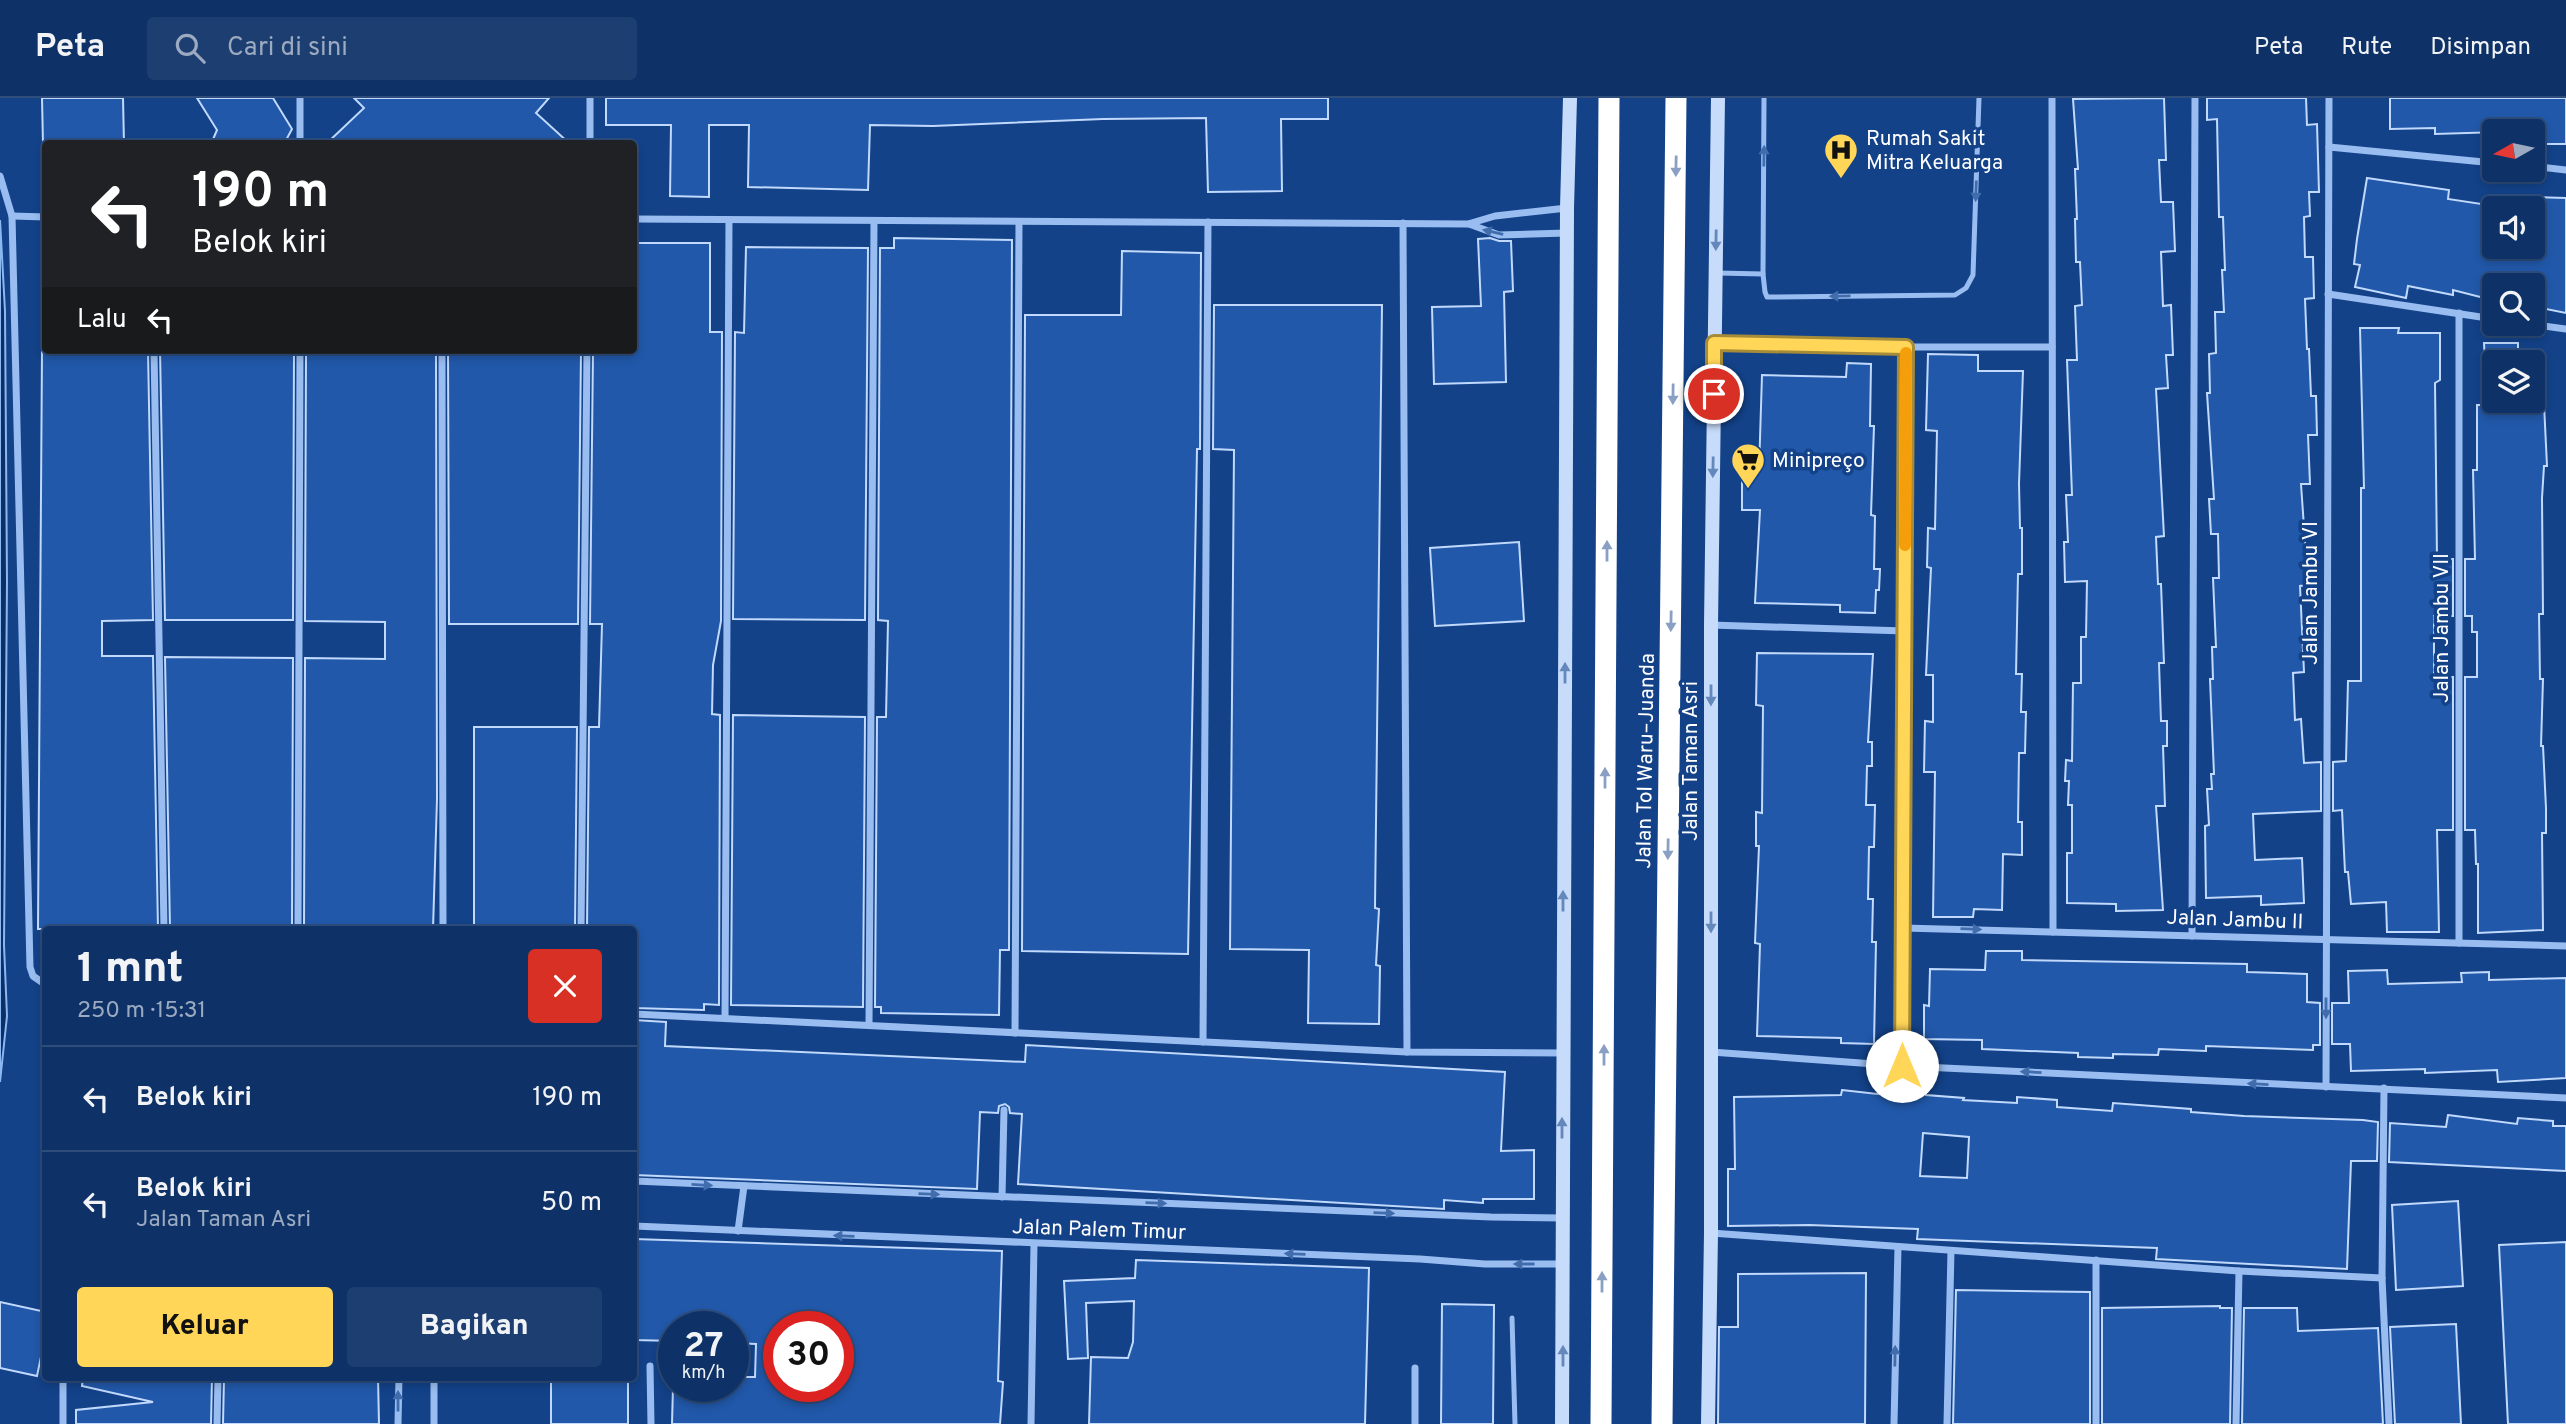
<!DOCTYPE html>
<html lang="id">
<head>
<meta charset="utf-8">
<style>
  body { margin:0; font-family:Overpass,sans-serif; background:#1c3e70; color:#f1f3f6; height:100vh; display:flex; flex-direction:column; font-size:26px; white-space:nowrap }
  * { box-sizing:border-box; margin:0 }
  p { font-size:23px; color:#9baac0 }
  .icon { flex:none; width:38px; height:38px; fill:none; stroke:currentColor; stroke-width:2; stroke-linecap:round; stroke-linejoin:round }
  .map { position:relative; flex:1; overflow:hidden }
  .drawer { position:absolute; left:42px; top:828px; width:595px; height:455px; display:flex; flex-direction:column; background:#0e3267; border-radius:7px; box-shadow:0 4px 10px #0003,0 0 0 2px #2e4d7b }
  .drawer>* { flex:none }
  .hud { position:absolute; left:42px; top:42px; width:595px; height:214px; border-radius:7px; box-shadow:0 4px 10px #0003,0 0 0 2px #2e4d7b; background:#202124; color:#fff; overflow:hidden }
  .needle { width:46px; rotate:261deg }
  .controls { position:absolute; left:2482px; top:21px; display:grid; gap:14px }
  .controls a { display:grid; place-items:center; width:63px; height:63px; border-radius:7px; background:#0e3267; box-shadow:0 4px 10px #0003,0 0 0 2px #2e4d7b; font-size:35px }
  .speed { position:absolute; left:658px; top:1213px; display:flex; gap:14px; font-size:35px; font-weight:700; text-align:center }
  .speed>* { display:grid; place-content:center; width:91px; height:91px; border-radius:50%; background:#0e3267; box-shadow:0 4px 10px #0003,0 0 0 2px #2e4d7b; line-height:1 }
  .speed small { font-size:18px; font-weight:400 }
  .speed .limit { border:10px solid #d22; background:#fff; color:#111 }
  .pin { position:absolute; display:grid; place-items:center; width:60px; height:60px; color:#fff; margin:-30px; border:4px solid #fff; border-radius:50%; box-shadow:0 2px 7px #0007 }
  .me { position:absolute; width:77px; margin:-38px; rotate:0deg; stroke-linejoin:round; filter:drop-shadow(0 0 5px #0008) }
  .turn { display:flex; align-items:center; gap:24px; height:147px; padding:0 35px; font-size:32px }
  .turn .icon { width:91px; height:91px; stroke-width:2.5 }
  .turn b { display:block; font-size:49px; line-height:60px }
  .then { display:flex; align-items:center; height:66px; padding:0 35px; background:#0003; gap:14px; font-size:26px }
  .round { display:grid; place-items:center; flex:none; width:74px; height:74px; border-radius:7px; background:#1c3e70 }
  .headline { display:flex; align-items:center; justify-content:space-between; height:119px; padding:0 35px }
  h1 { font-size:42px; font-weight:800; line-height:52px }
  .action { display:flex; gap:14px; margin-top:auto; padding:14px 35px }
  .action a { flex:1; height:80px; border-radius:7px; background:#ffd658; color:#111; font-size:28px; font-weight:800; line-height:80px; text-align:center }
  .action a+a { background:#1c3e70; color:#f1f3f6 }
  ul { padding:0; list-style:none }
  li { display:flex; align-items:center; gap:21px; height:105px; padding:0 35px; border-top:2px solid #2e4d7b }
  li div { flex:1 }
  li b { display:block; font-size:26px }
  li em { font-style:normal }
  header { display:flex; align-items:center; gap:42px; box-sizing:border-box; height:98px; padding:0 35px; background:#0e3267; border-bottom:2px solid #2e4d7b }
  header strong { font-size:33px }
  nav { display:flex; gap:38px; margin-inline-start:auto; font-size:24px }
  .search { width:490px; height:63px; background:#1c3e70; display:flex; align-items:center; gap:18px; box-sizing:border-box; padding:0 24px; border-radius:7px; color:#9baac0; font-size:26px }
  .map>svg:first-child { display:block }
  .water { fill:#0c2f66; stroke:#8bb7f3; stroke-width:2 }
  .building { fill:#2158a9; stroke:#c0d9fc; stroke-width:2; fill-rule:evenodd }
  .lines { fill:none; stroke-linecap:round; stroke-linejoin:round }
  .service { stroke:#99bdf0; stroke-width:5 }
  .minor { stroke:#99bdf0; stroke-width:7 }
  .secondary { stroke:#c7dcfb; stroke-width:14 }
  .motorway { stroke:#fff; stroke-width:21 }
  .oneway { fill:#426dad }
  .oneway2 { fill:#89a0c4 }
  .oneway3 { fill:#6487bc }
  .route-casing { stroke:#a68b39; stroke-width:18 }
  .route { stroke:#ffd658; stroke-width:12 }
  .slow { stroke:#f59e0b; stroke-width:12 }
  .labels { text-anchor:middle; stroke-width:7; stroke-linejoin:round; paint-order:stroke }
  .poi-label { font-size:21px; fill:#fff; stroke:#134289; text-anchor:start }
  .street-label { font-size:21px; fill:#fff; stroke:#134289 }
</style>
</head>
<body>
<header>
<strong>Peta</strong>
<div class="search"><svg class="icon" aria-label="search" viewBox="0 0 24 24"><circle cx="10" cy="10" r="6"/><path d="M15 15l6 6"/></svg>Cari di sini</div>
<nav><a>Peta</a><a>Rute</a><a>Disimpan</a></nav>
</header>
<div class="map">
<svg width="2566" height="1326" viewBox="0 0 2566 1326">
  <rect width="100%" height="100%" fill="#134289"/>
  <polygon class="water" points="0,122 5,213 7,484 4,847 7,918 0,984"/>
  <g class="building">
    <polygon points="42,0 123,0 124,46 43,46"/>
    <polygon points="197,0 273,0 292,31 284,46 211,46 217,32"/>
    <polygon points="354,0 549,0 536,15 570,46 326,46 364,10"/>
    <polygon points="606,0 1328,0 1328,21 1281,21 1282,93 1208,94 1206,20 1103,21 933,28 870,27 868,92 748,89 749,27 709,27 709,99 670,98 671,27 606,27"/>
    <polygon points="2164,0 2166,62 2159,62 2161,104 2173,104 2175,153 2161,154 2163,208 2171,207 2173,257 2166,257 2168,290 2156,291 2164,438 2156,439 2158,486 2161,486 2164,565 2159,565 2161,623 2167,623 2167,648 2163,648 2165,708 2156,708 2163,812 2116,813 2116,806 2067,805 2067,755 2072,755 2072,707 2068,707 2069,683 2065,683 2066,662 2072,663 2073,585 2081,585 2081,539 2086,539 2087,483 2065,484 2064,444 2068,444 2066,397 2072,397 2067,262 2077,262 2075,208 2082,207 2080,164 2076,164 2075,121 2077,121 2075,71 2078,71 2073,1"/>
    <polygon points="2207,0 2306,0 2307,27 2317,26 2319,94 2309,94 2310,118 2304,119 2305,159 2313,159 2314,200 2305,201 2307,251 2309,251 2311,298 2316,298 2317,337 2308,337 2310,386 2301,386 2308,487 2300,488 2304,574 2293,575 2295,622 2301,621 2304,665 2321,664 2321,713 2253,716 2255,762 2302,760 2304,805 2261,807 2261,798 2206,800 2205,728 2209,727 2207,691 2212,691 2211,676 2214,676 2210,581 2213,581 2212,549 2216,549 2213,480 2219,480 2218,436 2211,436 2209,401 2214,401 2207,295 2210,295 2209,256 2216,255 2215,214 2224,214 2222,172 2225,172 2223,119 2219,119 2217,21 2207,22"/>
    <polygon points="2390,0 2566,0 2566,46 2532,46 2532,33 2435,36 2435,30 2390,31"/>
    <polygon points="2367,80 2449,92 2448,101 2495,108 2489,149 2532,149 2532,99 2566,100 2566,215 2532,208 2532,187 2494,187 2492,202 2453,192 2453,197 2408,188 2406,200 2355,189 2360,167 2354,166 2357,141"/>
    <polygon points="894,140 1012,142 1009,852 1000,852 999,917 881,915 881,909 875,909 877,619 886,619 888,523 878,522 880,150 894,150"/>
    <polygon points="1490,140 1499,143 1511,143 1513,193 1504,194 1506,284 1434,286 1432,209 1481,208 1478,141"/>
    <polygon points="634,145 710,145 710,234 722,234 721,523 713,567 712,616 720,617 719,907 704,906 704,912 634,910 634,831 587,831 589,629 599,629 602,526 590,526 593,252 634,252"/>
    <polygon points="746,149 868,150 865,522 733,521 735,234 744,235"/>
    <polygon points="1122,153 1201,155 1200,351 1197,351 1188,856 1022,853 1025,217 1121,217"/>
    <polygon points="1214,207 1382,207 1375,810 1379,811 1376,867 1380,868 1379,926 1308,925 1309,852 1230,851 1234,352 1213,351"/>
    <polygon points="2360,230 2399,230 2398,235 2440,235 2440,282 2435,285 2437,461 2453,461 2453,518 2434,518 2434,579 2453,579 2453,732 2437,732 2439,834 2387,834 2386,804 2351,806 2348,774 2345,774 2342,712 2333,713 2333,664 2346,663 2348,583 2361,583 2361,390 2364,390"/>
    <polygon points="2484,245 2518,245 2518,264 2485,264"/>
    <polygon points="42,252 148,252 153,522 102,523 102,558 153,558 158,831 38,831"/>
    <polygon points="160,252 294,252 293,522 165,522"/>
    <polygon points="306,252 436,252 437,701 433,831 304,831 305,560 385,561 385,524 305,523"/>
    <polygon points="448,252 581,252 578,526 449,526"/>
    <polygon points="1928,256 1978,257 1978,273 2023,273 2019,386 2020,430 2022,430 2022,476 2018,476 2016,576 2022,576 2021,614 2026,614 2025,655 2019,655 2018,724 2022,724 2022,757 2003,756 2002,812 1974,811 1973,819 1933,819 1935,674 1924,674 1925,623 1933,624 1933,577 1926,577 1931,470 1927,469 1928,430 1935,431 1937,333 1926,332"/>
    <polygon points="1847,265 1871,266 1870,328 1874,328 1871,417 1875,418 1874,471 1880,471 1879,492 1876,492 1875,515 1840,514 1840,507 1755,505 1760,412 1742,412 1742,373 1759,372 1762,277 1846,279"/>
    <polygon points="2544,306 2547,368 2544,368 2542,400 2543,516 2539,516 2540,581 2543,581 2541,648 2543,648 2546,710 2546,735 2542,735 2543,832 2478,835 2478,766 2476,766 2475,732 2465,732 2465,579 2477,579 2477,534 2472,534 2472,518 2465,518 2465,461 2475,461 2473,372 2477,372 2477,307"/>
    <polygon points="1519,444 1524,523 1435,528 1430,450"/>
    <polygon points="1757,555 1873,556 1868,644 1872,644 1872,668 1867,668 1866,707 1875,707 1874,749 1869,749 1868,801 1873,801 1872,844 1876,844 1874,946 1841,945 1841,940 1757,938 1760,846 1755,845 1759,748 1756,748 1756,714 1762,715 1763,608 1756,607"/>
    <polygon points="165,559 293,560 292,831 170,831"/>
    <polygon points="733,617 865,619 863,909 731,907"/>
    <polygon points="474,629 577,629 575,831 474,831"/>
    <polygon points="1986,853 2022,853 2022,862 2247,866 2247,874 2307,876 2307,904 2320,905 2320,947 2313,947 2313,952 2206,948 2206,953 2159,951 2158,957 2113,956 2113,960 2078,959 2078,955 1982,951 1982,942 1924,941 1924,907 1929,908 1930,871 1985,872"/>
    <polygon points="2387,872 2388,886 2462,884 2461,875 2489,874 2489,882 2566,880 2566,980 2498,984 2497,972 2425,975 2425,971 2351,973 2350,946 2332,946 2332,905 2349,905 2348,873"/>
    <polygon points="634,922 666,924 665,948 1025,964 1026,947 1505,974 1501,1053 1534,1052 1534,1101 1483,1101 1483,1105 1444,1102 1444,1111 1018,1086 1022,1016 1010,1015 1009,1009 1005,1006 999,1008 998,1015 980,1014 977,1091 634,1077"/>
    <path d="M1842,992L1886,997V992L1926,995V997L1964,1000L1963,1002L2017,1005V999L2057,1002V1009L2112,1013L2113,1005L2191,1011V1014L2244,1018L2363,1022L2378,1024L2377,1063H2351L2347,1171L2156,1161L2157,1150L1917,1141L1918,1131L1809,1127L1728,1128V1071H1735L1734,999L1841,997ZM1923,1035L1969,1039L1967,1080L1920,1078Z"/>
    <polygon points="2448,1017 2517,1026 2518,1020 2553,1023 2553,1028 2566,1028 2566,1073 2389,1064 2390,1025 2446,1029"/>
    <polygon points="2458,1103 2463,1188 2396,1192 2392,1107"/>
    <path d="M634,1141L1002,1153L998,1283L1003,1284L1000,1326H672L673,1288H733V1279H755L756,1246L733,1245V1228H674V1243L634,1242ZM779,1228H838V1288H779Z"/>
    <polygon points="2566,1144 2566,1326 2508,1326 2499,1147"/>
    <polygon points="1136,1162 1369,1170 1365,1326 1089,1326 1091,1259 1128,1260 1133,1244 1134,1203 1086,1205 1088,1260 1068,1261 1064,1183 1135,1180"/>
    <polygon points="1866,1175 1865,1326 1718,1326 1719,1229 1738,1229 1738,1176"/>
    <polygon points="1956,1192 2090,1194 2090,1326 1953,1326"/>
    <polygon points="0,1204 46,1214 46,1235 37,1278 0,1270"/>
    <polygon points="1442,1206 1494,1207 1493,1326 1441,1326"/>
    <polygon points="2220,1208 2220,1210 2232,1210 2230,1326 2102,1326 2102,1210"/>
    <polygon points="2244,1210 2297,1210 2298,1233 2378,1230 2383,1326 2242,1326"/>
    <polygon points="2456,1226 2461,1326 2395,1326 2390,1229"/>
    <polygon points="83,1279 212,1279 211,1326 76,1326 76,1312 153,1304 82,1288"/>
    <polygon points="224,1279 378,1279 379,1326 223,1326"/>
    <rect x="551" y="1279" width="77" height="47"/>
  </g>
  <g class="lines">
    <g class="service">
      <polyline points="1764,0 1763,176 1765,194 1767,199 1774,199 1955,197 1966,190 1973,177 1979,0"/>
      <polyline points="1717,175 1763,176"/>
      <polyline points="1512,1220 1515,1326"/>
    </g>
    <g class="minor">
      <polyline points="300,0 300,46"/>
      <polyline points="2052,0 2053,834"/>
      <polyline points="590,46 590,0"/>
      <polyline points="2329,49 2494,65"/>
      <polyline points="2532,68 2566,72"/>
      <polyline points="0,78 12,118 30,869 33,878 46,887"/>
      <polyline points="12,118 46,119"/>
      <polyline points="634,121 1468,126 1495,118 1567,110"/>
      <polyline points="1403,125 1407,954"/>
      <polyline points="1469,126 1499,137 1567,135"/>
      <polyline points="2328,196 2494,221"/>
      <polyline points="2529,226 2566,231"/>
      <polyline points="1715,245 1906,249 2052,249"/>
      <polyline points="154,252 164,831"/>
      <polyline points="442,252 443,831"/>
      <polyline points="1711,527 1905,533"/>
      <polyline points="1903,830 2566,848"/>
      <polyline points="298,831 300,252"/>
      <polyline points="581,831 587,252"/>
      <polyline points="2192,838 2195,0"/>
      <polyline points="2459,845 2459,215"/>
      <polyline points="634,916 1407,954 1563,955"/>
      <polyline points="725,920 729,122"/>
      <polyline points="869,927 874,123"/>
      <polyline points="1015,935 1019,124"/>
      <polyline points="1203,944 1208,124"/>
      <polyline points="1711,954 1902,968 2566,1000"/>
      <polyline points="1902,968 1906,249"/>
      <polyline points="2326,989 2329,0"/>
      <polyline points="2384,990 2382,1180 2389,1326"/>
      <polyline points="634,1083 1491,1119 1562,1120"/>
      <polyline points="1002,1099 1004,1012"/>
      <polyline points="634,1128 1420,1161 1485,1166 1563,1166"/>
      <polyline points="738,1133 744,1088"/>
      <polyline points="1711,1135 2239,1173 2382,1180"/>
      <polyline points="650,1268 651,1326"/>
      <polyline points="63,1279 63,1326"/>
      <polyline points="217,1326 218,1279"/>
      <polyline points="398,1326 399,1279"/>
      <polyline points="434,1326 434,1279"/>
      <polyline points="1031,1326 1034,1146"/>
      <polyline points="1415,1326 1415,1270"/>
      <polyline points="1894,1326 1898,1149"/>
      <polyline points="1947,1326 1951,1153"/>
      <polyline points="2096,1326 2096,1162"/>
      <polyline points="2236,1326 2239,1173"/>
    </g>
    <g class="secondary">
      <polyline points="1562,1326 1567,110 1570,0"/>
      <polyline points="1708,1326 1711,1135 1711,527 1718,0"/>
    </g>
    <g class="motorway">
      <polyline points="1601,1326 1609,0"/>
      <polyline points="1662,1326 1676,0"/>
    </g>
  </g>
  <defs><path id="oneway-solid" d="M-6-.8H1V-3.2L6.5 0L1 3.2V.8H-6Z" transform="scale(1.75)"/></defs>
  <g class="oneway">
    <use href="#oneway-solid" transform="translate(1764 58) rotate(-89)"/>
    <use href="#oneway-solid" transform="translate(1976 93) rotate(92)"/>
    <use href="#oneway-solid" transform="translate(1493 134) rotate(-167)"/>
    <use href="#oneway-solid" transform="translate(1840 198) rotate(179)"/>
    <use href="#oneway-solid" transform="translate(1971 831) rotate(2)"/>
    <use href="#oneway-solid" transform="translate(2326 910) rotate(90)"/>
    <use href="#oneway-solid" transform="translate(2031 974) rotate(-177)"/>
    <use href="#oneway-solid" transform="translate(2258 986) rotate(-177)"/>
    <use href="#oneway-solid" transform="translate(702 1087) rotate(3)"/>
    <use href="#oneway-solid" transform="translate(929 1096) rotate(2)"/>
    <use href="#oneway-solid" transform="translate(1156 1105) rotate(2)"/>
    <use href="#oneway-solid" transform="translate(1384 1115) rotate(2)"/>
    <use href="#oneway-solid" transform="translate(844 1138) rotate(-178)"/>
    <use href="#oneway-solid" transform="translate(1295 1156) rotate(-178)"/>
    <use href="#oneway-solid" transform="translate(1524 1166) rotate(180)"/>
    <use href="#oneway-solid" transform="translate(1895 1258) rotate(-89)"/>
    <use href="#oneway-solid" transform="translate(398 1303) rotate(-90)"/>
  </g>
  <g class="oneway2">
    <use href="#oneway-solid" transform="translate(1676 68) rotate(91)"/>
    <use href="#oneway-solid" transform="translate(1673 296) rotate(91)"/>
    <use href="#oneway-solid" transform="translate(1607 453) rotate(-90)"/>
    <use href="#oneway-solid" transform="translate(1671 523) rotate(91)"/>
    <use href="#oneway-solid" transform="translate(1605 680) rotate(-90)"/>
    <use href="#oneway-solid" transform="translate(1668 751) rotate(91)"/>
    <use href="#oneway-solid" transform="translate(1604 957) rotate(-90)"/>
    <use href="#oneway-solid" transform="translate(1602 1184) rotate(-90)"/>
  </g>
  <g class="oneway3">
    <use href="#oneway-solid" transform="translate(1716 142) rotate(91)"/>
    <use href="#oneway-solid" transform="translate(1713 369) rotate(91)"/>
    <use href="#oneway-solid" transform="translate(1565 575) rotate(-90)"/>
    <use href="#oneway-solid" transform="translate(1711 597) rotate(90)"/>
    <use href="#oneway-solid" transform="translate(1563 803) rotate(-90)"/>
    <use href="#oneway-solid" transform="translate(1711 824) rotate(90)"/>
    <use href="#oneway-solid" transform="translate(1562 1030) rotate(-90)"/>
    <use href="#oneway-solid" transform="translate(1563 1258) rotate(-90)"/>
  </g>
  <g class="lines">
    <g class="route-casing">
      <polyline id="route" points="1714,296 1714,245 1906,249 1902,968"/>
    </g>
    <use href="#route" class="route"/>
    <polyline class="slow" points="1905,447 1906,255"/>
  </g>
  <defs>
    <g id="hospital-pin" transform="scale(1.75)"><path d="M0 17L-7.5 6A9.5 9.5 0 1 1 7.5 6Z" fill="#ffd658" stroke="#134289"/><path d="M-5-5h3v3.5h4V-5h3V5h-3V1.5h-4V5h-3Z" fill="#111"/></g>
    <g id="supermarket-pin" transform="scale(1.75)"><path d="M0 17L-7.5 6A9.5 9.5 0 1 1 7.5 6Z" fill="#ffd658" stroke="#134289"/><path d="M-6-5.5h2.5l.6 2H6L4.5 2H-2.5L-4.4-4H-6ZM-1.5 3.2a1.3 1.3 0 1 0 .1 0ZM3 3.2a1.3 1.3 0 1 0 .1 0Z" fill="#111"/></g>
  </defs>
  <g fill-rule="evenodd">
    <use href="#hospital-pin" x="1841" y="52"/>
    <use href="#supermarket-pin" x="1748" y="362"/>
  </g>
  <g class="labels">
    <g class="poi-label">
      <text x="1866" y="47">Rumah Sakit<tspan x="1866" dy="24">Mitra Keluarga</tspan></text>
      <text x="1772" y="369">Minipreço</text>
    </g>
    <g class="street-label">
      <text transform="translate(2310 495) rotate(-90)" y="7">Jalan Jambu VI</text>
      <text transform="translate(2441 530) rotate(-90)" y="7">Jalan Jambu VII</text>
      <text transform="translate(1645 663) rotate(-89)" y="7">Jalan Tol Waru–Juanda</text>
      <text transform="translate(1690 663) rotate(-90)" y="7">Jalan Taman Asri</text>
      <text transform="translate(2235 821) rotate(2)" y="7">Jalan Jambu II</text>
      <text transform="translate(1099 1131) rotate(2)" y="7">Jalan Palem Timur</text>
    </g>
  </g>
</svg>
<div class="controls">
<a><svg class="needle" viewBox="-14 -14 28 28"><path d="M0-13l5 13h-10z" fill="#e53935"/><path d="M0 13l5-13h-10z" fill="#9baac0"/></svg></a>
<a><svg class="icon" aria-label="sound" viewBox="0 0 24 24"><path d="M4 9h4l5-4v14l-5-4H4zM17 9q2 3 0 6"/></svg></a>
<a><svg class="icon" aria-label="search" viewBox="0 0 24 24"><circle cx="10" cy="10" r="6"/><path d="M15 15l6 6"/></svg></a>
<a><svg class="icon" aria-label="layers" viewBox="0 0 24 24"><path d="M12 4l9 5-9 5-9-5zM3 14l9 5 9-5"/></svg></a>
</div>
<div class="speed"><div>27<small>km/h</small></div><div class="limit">30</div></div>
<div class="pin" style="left:1714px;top:296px;background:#d93025"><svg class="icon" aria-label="arrive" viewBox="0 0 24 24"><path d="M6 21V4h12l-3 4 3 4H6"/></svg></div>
<svg class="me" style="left:1902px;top:968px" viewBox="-20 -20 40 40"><circle r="19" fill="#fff"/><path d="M0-13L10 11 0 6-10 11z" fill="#ffd658"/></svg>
<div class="hud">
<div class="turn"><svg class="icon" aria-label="left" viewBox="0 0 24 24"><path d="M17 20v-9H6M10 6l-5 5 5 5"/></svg><div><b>190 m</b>Belok kiri</div></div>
<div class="then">Lalu<svg class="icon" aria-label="left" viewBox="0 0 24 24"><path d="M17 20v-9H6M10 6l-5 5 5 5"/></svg></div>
</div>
<section class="drawer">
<div class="headline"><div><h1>1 mnt</h1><p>250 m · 15:31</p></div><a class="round" style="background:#d93025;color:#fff"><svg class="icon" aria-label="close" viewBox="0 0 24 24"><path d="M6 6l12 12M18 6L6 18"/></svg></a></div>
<ul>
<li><svg class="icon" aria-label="left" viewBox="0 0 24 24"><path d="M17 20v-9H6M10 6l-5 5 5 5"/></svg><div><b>Belok kiri</b></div><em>190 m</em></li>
<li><svg class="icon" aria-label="left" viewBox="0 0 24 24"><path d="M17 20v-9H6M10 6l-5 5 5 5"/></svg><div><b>Belok kiri</b><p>Jalan Taman Asri</p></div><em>50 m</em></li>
</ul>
<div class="action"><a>Keluar</a><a>Bagikan</a></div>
</section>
</div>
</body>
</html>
